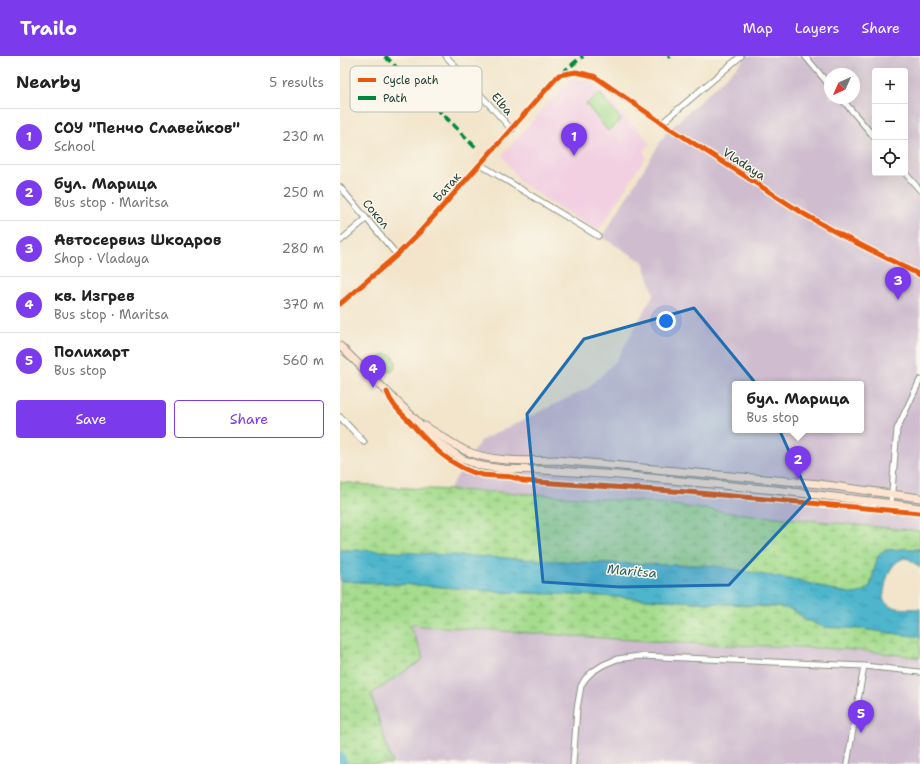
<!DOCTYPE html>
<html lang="en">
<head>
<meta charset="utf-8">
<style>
  body { margin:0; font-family:"Shantell Sans",sans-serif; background:#f6f6f6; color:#222 }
  .controls { position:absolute; right:12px; top:12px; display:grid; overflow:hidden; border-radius:4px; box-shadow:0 4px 16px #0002 }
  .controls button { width:36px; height:36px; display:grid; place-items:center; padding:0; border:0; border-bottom:1px solid #e0e0e0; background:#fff; color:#222; font:20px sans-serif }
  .compass { position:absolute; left:484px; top:12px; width:36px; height:36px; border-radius:50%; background:#fff; box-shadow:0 4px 16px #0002; rotate:225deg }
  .you { position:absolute; left:326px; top:265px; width:14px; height:14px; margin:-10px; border:3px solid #fff; border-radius:50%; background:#1a73e8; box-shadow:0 0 0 6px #1a73e833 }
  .badge { display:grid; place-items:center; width:26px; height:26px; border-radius:50%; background:#7c3aed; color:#fff; font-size:13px; font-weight:700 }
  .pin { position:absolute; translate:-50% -33px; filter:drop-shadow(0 1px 2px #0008) }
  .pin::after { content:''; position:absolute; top:21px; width:14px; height:12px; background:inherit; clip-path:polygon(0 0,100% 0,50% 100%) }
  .popup { position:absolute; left:392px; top:325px; width:132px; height:52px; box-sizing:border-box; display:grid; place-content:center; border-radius:4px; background:#fff; filter:drop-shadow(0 1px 3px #0005); font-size:13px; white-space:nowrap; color:#767676 }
  .popup b { font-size:15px; color:#222 }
  .popup::after { content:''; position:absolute; left:50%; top:100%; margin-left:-8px; border:8px solid transparent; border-top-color:#fff }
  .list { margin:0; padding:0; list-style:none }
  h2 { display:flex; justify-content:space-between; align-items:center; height:52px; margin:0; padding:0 16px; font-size:17px }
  h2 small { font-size:13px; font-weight:400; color:#767676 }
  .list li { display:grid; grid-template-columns:26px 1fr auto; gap:12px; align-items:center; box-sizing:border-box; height:56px; padding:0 16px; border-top:1px solid #e0e0e0 }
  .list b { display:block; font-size:15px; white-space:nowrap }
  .list p { margin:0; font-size:13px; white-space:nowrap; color:#767676 }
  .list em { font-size:13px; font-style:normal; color:#767676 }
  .actions { display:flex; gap:8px; padding:12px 16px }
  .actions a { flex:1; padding:9px 0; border:1px solid #7c3aed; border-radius:4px; text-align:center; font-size:14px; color:#7c3aed }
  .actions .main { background:#7c3aed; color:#fff }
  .icon { flex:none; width:22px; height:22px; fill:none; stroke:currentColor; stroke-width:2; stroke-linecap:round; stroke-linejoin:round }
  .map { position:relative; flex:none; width:580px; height:708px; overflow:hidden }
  header { display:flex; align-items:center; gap:24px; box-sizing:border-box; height:56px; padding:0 20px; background:#7c3aed; color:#fff }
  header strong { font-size:19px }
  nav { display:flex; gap:22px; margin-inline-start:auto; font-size:14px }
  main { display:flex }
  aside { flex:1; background:#fff }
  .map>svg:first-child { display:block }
  .built { fill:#f2cfe1 }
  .industrial { fill:#cfbdcf; fill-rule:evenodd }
  .green { fill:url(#green-dots); stroke:#628c60 }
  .wetland { fill:url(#wetland-marsh); stroke:#628c60 }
  .pitch { fill:#a5dc8d; stroke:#628c60 }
  .water { fill:url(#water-ripples); stroke:#367980 }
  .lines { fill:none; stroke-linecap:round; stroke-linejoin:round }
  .river { stroke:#4eb5cc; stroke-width:10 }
  .street-casing { stroke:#889180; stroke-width:7 }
  .secondary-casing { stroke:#889180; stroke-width:9 }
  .street { stroke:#fff; stroke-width:5 }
  .secondary { stroke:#fde4d1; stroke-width:7 }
  .quiet { stroke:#00873e; stroke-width:4; stroke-dasharray:8 4; stroke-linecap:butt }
  .cycleway-casing { stroke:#fbf7ec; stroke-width:8 }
  .cycleway { stroke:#e8590c; stroke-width:5 }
  .marked { fill:#1f6fb2; fill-opacity:0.2; stroke:#1f6fb2; stroke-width:3; stroke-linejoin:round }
  .labels { text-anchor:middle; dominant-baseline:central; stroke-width:3; stroke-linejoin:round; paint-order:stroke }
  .street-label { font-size:12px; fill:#1f3d34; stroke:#fbf7ec }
  .water-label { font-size:13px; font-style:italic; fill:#2d6162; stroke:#fbf7ec }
  .key { fill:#fbf7ec; stroke:#b9bfb5; stroke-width:1 }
  .key-label { font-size:11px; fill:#1f3d34 }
</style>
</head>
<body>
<header>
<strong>Trailo</strong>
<nav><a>Map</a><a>Layers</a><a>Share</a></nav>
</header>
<main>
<aside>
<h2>Nearby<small>5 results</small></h2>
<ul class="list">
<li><span class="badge">1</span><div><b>СОУ &quot;Пенчо Славейков&quot;</b><p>School</p></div><em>230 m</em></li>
<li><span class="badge">2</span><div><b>бул. Марица</b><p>Bus stop · Maritsa</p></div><em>250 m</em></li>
<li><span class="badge">3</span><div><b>Автосервиз Шкодров</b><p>Shop · Vladaya</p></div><em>280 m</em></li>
<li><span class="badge">4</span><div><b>кв. Изгрев</b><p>Bus stop · Maritsa</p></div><em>370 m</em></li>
<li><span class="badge">5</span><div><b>Полихарт</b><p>Bus stop</p></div><em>560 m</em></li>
</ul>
<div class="actions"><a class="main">Save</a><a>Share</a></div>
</aside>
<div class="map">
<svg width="580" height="708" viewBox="0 0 580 708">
  <defs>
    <pattern id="green-dots" width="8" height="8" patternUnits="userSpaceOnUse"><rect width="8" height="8" fill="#a5dc8d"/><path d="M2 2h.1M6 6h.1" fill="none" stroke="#86b474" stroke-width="1.8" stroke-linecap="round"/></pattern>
    <pattern id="wetland-marsh" width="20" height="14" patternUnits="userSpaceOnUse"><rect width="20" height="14" fill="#a5dc8d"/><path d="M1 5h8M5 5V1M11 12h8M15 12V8" fill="none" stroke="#86b474"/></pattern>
    <pattern id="water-ripples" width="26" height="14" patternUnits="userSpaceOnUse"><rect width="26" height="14" fill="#4eb5cc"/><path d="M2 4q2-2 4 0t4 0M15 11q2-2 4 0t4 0" fill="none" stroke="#4094a6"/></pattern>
  </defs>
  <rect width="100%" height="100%" fill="#fbf7ec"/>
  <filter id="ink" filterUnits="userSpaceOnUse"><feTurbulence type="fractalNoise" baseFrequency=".025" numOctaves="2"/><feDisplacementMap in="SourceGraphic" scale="8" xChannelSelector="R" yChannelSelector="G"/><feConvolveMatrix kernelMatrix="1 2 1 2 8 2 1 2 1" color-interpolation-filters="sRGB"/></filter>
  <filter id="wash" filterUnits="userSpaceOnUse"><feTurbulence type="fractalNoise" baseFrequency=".012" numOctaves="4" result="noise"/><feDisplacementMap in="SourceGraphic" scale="16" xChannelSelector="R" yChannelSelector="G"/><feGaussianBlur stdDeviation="0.9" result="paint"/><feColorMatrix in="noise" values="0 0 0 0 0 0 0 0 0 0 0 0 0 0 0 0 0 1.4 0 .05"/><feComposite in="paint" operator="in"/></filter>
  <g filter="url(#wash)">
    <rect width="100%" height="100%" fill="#f2e5cb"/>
    <polygon class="built" points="230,23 251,25 310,87 303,96 306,100 258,175 222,154 179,125 162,99"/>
    <g class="industrial">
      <path d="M408,0H580V475L393,457L308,446L177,437L109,433L140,385L248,332L276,305L314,237L303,206L262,181L326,77ZM535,15H565V117H535ZM490,18H514V42H490ZM395,328H521V374H395Z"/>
      <polygon points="69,569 340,587 493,593 548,597 580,602 580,708 52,708 31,637 82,604 82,597"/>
    </g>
    <circle class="green" cx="47" cy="307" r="9"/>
    <g class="wetland">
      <polygon points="0,426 47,431 177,437 308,446 393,457 580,475 580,493 546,494 538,500 530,531 523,536 514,538 493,534 465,526 375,510 354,509 335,509 236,506 22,495 0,494"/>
      <path d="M0,525L77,529L165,536L259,540L448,552L457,557L466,564L484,571L522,573L580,581V602C501,589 421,591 341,587C251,582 160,574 69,569L82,597V604L31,638L52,708H0Z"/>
    </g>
    <polygon class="pitch" points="260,37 281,64 268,75 246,48"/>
    <path class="water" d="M560,493H580V512L569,503L565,502C548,506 545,528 543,543C548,555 569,552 580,553V581L522,573L484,571L466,564L454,554L438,551L259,540L165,536L77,529L0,525V494H22L236,506L335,509H354L375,510L465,526L493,534L514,538L523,536L530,531L537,503L540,497L546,494Z"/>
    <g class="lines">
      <polyline class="river" points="0,701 2,708"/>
    </g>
  </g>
  <g filter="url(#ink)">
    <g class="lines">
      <defs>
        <g id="street">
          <polyline points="106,0 172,74"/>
          <polyline points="465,0 490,30"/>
          <polyline points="501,42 535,82"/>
          <polyline points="322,67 401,0"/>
          <polyline points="141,109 258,180"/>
          <polyline points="565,117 580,134"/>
          <polyline points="0,131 57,199"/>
          <polyline points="0,185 26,163"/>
          <polyline points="0,248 57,199 79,177 219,19 236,16 254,20 322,67 464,158 501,179 580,219"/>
          <polyline points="0,361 24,386"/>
          <polyline points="551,447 557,373 580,324"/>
          <polyline points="233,708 237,653 241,630 245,623 252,616 263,609 277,603 300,600 524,610 580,616"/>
          <polyline points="507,708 524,610"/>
        </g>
        <g id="secondary">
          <polyline points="0,290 78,366 94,384 122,403 142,410 163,413 202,414 279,419 435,434 546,447 580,452"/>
          <path d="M85,370C98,378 111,387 124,394C152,407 186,405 216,404L479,428L580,442"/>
        </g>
      </defs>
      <use href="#street" class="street-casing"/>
      <use href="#secondary" class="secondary-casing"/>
      <use href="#street" class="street"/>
      <use href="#secondary" class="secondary"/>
      <g class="quiet">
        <polyline points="45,0 135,91"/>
        <polyline points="328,2 330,0"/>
        <polyline points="222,17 243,0"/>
      </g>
      <defs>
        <g id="cycleway">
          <polyline points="0,248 57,199 79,177 219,19 236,16 254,20 322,67 464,158 501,179 580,219"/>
          <path d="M47,336C51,348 60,356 69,365C89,388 112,413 143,419C157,421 170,418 183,425L348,436L580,457"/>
        </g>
      </defs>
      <use href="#cycleway" class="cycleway-casing"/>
      <use href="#cycleway" class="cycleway"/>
    </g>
  </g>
  <path class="marked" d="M354,252L422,335L470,442L389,529L280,531L203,526L187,358L244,283Z"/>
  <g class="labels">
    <g class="street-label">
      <text transform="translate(162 48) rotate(49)">Elba</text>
      <text transform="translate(404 108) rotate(33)">Vladaya</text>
      <text transform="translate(107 131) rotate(-48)">Батак</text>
      <text transform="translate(36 158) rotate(50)">Сокол</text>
    </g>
    <g class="water-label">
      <text transform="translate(292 515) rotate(5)">Maritsa</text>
    </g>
  </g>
  <rect x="10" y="10" width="132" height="46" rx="6" class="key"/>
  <rect x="18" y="22" width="18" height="4" fill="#e8590c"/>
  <rect x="18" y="40" width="18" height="4" fill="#00873e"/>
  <g class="key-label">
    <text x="43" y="28">Cycle path</text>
    <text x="43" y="46">Path</text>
  </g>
</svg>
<div class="controls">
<button>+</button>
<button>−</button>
<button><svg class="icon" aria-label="locate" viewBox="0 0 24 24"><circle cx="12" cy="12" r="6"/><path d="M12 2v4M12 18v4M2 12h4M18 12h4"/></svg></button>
</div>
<svg class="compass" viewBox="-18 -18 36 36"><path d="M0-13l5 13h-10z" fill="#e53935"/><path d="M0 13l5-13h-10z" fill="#767676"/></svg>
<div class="you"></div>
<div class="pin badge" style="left:234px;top:100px">1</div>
<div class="pin badge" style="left:458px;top:423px">2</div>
<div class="popup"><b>бул. Марица</b>Bus stop</div>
<div class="pin badge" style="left:558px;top:244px">3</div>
<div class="pin badge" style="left:33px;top:332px">4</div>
<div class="pin badge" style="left:521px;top:677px">5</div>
</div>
</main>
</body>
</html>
